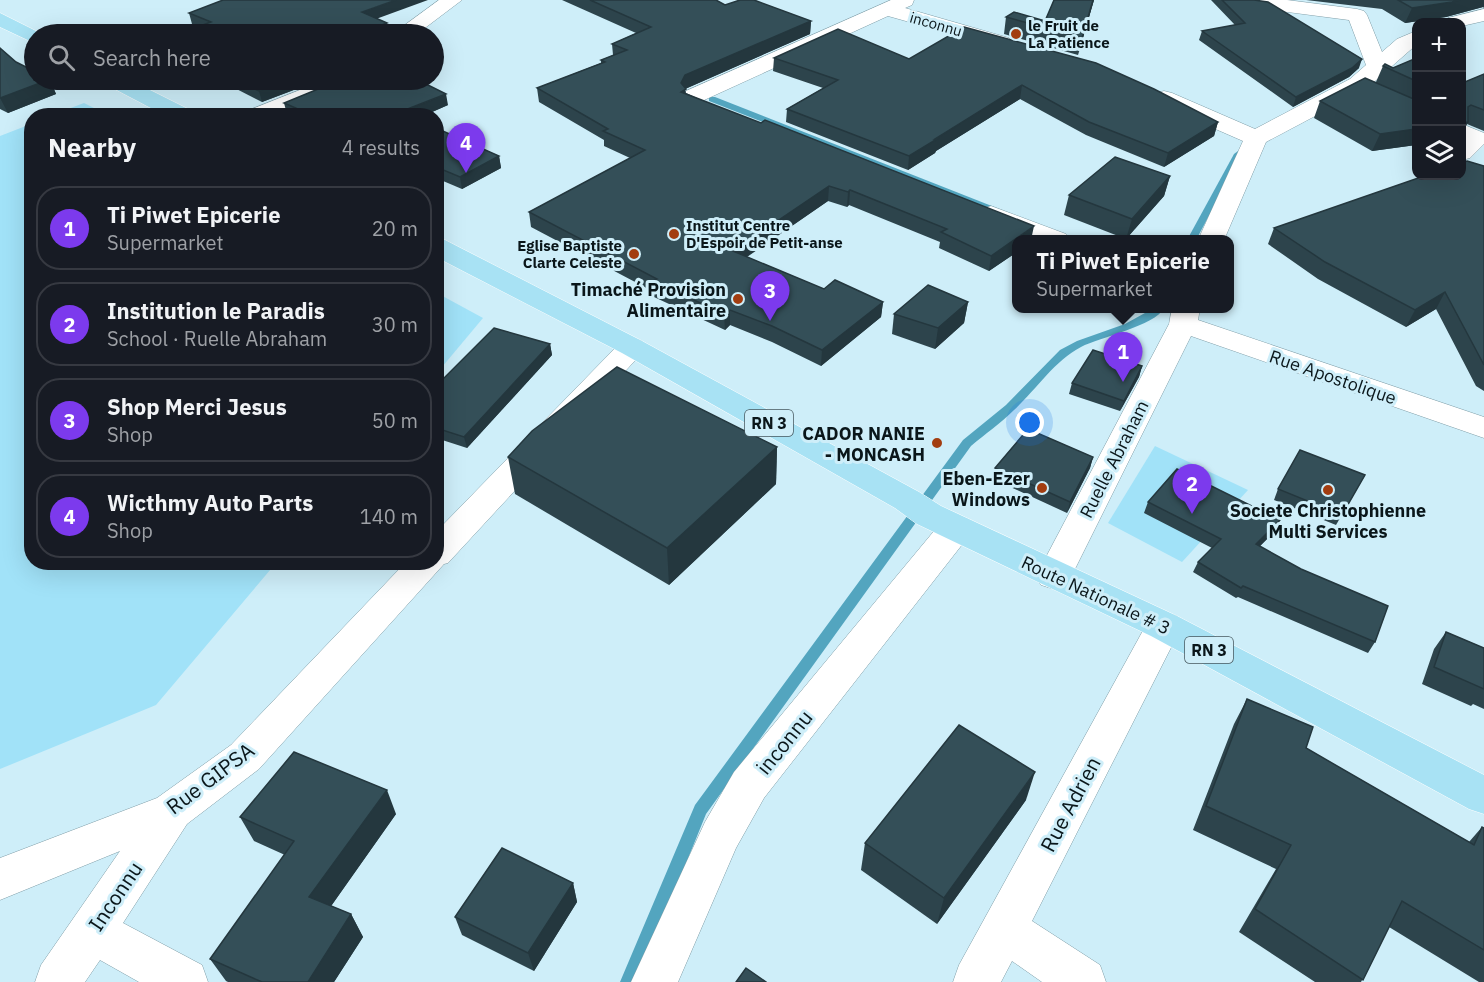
<!DOCTYPE html>
<html lang="en">
<head>
<meta charset="utf-8">
<style>
  body { margin:0; font-family:"IBM Plex Sans",sans-serif; background:#20242c; color:#f1f3f6 }
  .controls { position:absolute; right:18px; top:18px; display:grid; overflow:hidden; border-radius:12px; box-shadow:0 6px 24px #0002 }
  .controls button { width:54px; height:54px; display:grid; place-items:center; padding:0; border:0; border-bottom:2px solid #363941; background:#171b24; color:#f1f3f6; font:30px sans-serif }
  .you { position:absolute; left:1030px; top:423px; width:21px; height:21px; margin:-15px; border:4px solid #fff; border-radius:50%; background:#1a73e8; box-shadow:0 0 0 9px #1a73e833 }
  .badge { display:grid; place-items:center; width:39px; height:39px; border-radius:50%; background:#7c3aed; color:#fff; font-size:20px; font-weight:700 }
  .pin { position:absolute; translate:-50% -50px; filter:drop-shadow(0 2px 3px #0008) }
  .pin::after { content:''; position:absolute; top:32px; width:21px; height:18px; background:inherit; clip-path:polygon(0 0,100% 0,50% 100%) }
  .popup { position:absolute; left:1012px; top:235px; width:222px; height:78px; box-sizing:border-box; display:grid; place-content:center; border-radius:12px; background:#171b24; filter:drop-shadow(0 2px 4px #0005); font-size:20px; white-space:nowrap; color:#9ea1a6 }
  .popup b { font-size:22px; color:#f1f3f6 }
  .popup::after { content:''; position:absolute; left:50%; top:100%; margin-left:-12px; border:12px solid transparent; border-top-color:#171b24 }
  .list { margin:0; padding:0; list-style:none }
  h2 { display:flex; justify-content:space-between; align-items:center; height:78px; margin:0; padding:0 24px; font-size:26px }
  h2 small { font-size:20px; font-weight:400; color:#9ea1a6 }
  .list li { display:grid; grid-template-columns:39px 1fr auto; gap:18px; align-items:center; box-sizing:border-box; height:84px; margin:0 12px 12px; padding:0 12px; border:2px solid #363941; border-radius:24px }
  .list b { display:block; font-size:22px; white-space:nowrap }
  .list p { margin:0; font-size:20px; white-space:nowrap; color:#9ea1a6 }
  .list em { font-size:20px; font-style:normal; color:#9ea1a6 }
  .icon { flex:none; width:33px; height:33px; fill:none; stroke:currentColor; stroke-width:2; stroke-linecap:round; stroke-linejoin:round }
  .map { position:relative; flex:none; width:1484px; height:982px; overflow:hidden }
  .search { position:absolute; background:#171b24; box-shadow:0 6px 24px #0002; left:24px; top:24px; width:420px; height:66px; display:flex; align-items:center; gap:15px; box-sizing:border-box; padding:0 21px; border-radius:33px; color:#9ea1a6; font-size:22px }
  .panel { position:absolute; background:#171b24; box-shadow:0 6px 24px #0002; left:24px; top:108px; width:420px; height:462px; border-radius:24px }
  .map>svg:first-child { display:block }
  .green { fill:#a1e2f8 }
  .lines { fill:none; stroke-linecap:round; stroke-linejoin:round }
  .stream { fill:#53a5bf; fill-rule:evenodd }
  .minor-casing { stroke:#7f9da7; stroke-width:1 }
  .primary-casing { stroke:#fff; stroke-width:1 }
  .minor { fill:#fff; fill-rule:evenodd }
  .primary { fill:#a8e2f4; fill-rule:evenodd }
  .wall { fill:#2d444c }
  .shaded-wall { fill:#24373e }
  .building { fill:#344f58; stroke:#24373e; stroke-width:1.5 }
  .poi-dot { fill:#a23d10; stroke:#ceeef9; stroke-width:2 }
  .labels { text-anchor:middle; dominant-baseline:central; stroke-width:6; stroke-linejoin:round; paint-order:stroke }
  .far-street-label { font-size:15px; fill:#0a161a; stroke:#ceeef9 }
  .far-poi-label { font-size:15px; font-weight:bold; fill:#0a161a; stroke:#ceeef9; text-anchor:start }
  .shield { fill:#ceeef9; stroke:#45575d; stroke-width:1.5 }
  .shield-label { font-size:16px; font-weight:bold; fill:#0a161a }
  .poi-label { font-size:18px; font-weight:bold; fill:#0a161a; stroke:#ceeef9; text-anchor:end }
  .street-label { font-size:18px; fill:#0a161a; stroke:#ceeef9 }
  .near-street-label { font-size:21px; fill:#0a161a; stroke:#ceeef9 }
</style>
</head>
<body>
<div class="map">
<svg width="1484" height="982" viewBox="0 0 1484 982">
  <rect width="100%" height="100%" fill="#ceeef9"/>
  <g class="green">
    <polygon points="84,103 108,115 52,115"/>
    <polygon points="31,124 32,562 276,563 156,705 0,769 0,136"/>
    <polygon points="437,293 483,318 437,373"/>
    <polygon points="1155,446 1248,490 1182,562 1108,523"/>
  </g>
  <g class="lines">
    <g class="stream">
      <polygon points="709,97 715,97 1007,212 1005,214 999,214 709,101"/>
      <polygon points="1238,151 1242,154 1196,240 1187,240 1234,154"/>
      <path d="M1154,308H1164C1155,326 1100,337 1081,347C1054,361 1036,390 1014,410C1001,423 985,434 971,446L706,814L638,982H620L695,805L963,440L1006,405L1060,350L1077,341L1125,324Z"/>
    </g>
    <defs>
      <g id="minor">
        <polygon points="439,0 462,0 417,34 395,34 398,30"/>
        <polygon points="891,0 914,0 912,5 905,8 1009,38 1012,42 1009,46 1002,48 888,16 702,101 694,103 686,101 683,96 686,91"/>
        <polygon points="1232,0 1287,0 1357,9 1364,11 1367,15 1382,52 1397,39 1416,31 1416,45 1366,89 1266,142 1224,240 1198,240 1243,141 1156,103 1153,98 1156,93 1164,91 1172,93 1255,129 1350,79 1366,65 1349,20 1242,6 1235,4"/>
        <polygon points="1484,9 1484,21 1462,26 1462,22 1445,22 1448,18"/>
        <polygon points="325,80 354,80 351,85 276,116 244,116 247,111"/>
        <polygon points="1462,124 1484,133 1484,144 1470,158 1462,160"/>
        <polygon points="991,206 1066,234 1070,240 1033,240 982,219 978,214 982,209"/>
        <polygon points="1172,308 1200,308 1198,320 1484,417 1484,438 1191,336 1067,585 1054,589 1041,585 1036,576 1169,324"/>
        <polygon points="632,338 642,341 646,347 642,353 448,563 444,564 259,769 187,824 123,923 202,965 208,982 139,982 100,960 85,982 35,982 41,965 120,851 0,900 0,858 157,798 231,745 406,562 436,562 436,532 622,341"/>
        <polygon points="956,516 968,519 973,528 968,537 764,798 736,848 678,982 631,982 705,822 734,772 944,519"/>
        <polygon points="1164,612 1177,616 1182,626 1032,921 1100,965 1106,982 1042,982 1012,961 1001,982 953,982 959,965 1151,616"/>
      </g>
      <g id="primary">
        <polygon points="0,13 42,34 34,34 34,43 0,27"/>
        <polygon points="105,80 130,80 192,111 195,116 166,116 107,85"/>
        <polygon points="436,238 445,240 642,341 919,492 941,506 1177,616 1484,775 1484,814 1469,809 1151,636 917,524 895,508 622,353 436,257"/>
      </g>
    </defs>
    <use href="#minor" class="minor-casing"/>
    <use href="#primary" class="primary-casing"/>
    <use href="#minor" class="minor"/>
    <use href="#primary" class="primary"/>
  </g>
  <g class="wall">
    <polygon points="562,0 716,0 725,5 811,21 810,34 685,89 686,93 1017,240 1017,252 989,271 939,248 940,242 849,205 847,207 828,201 747,257 824,289 883,302 881,317 821,366 772,342 730,325 725,330 654,297 654,292 531,227 529,212 630,158 604,146 604,140 539,102 537,88 601,63 601,60 613,55 612,44 636,33"/>
    <polygon points="1054,0 1094,0 1078,55 1004,34 1006,17 1045,21"/>
    <polygon points="1211,0 1254,0 1359,68 1349,77 1293,107 1199,40 1202,31 1235,25"/>
    <polygon points="1306,0 1484,0 1484,8 1483,7 1446,17 1405,23 1382,9"/>
    <polygon points="189,13 377,18 389,33 386,34 178,34 200,27 192,24"/>
    <polygon points="0,48 34,80 50,80 56,94 8,113 0,109"/>
    <polygon points="774,58 909,59 1218,122 1214,136 1164,167 1086,135 1020,99 936,151 935,153 908,170 786,122 787,109 823,88 773,71"/>
    <polygon points="1416,60 1416,145 1372,151 1314,118 1320,101 1376,82 1383,66 1393,68"/>
    <polygon points="1484,74 1484,131 1467,124 1461,135 1465,82"/>
    <polygon points="219,80 320,80 262,102"/>
    <polygon points="284,103 448,105 423,116 291,116 287,114"/>
    <polygon points="436,128 499,156 501,168 462,189 436,178"/>
    <polygon points="1484,166 1484,391 1476,386 1436,309 1406,327 1318,279 1268,244 1274,228"/>
    <polygon points="1170,176 1164,196 1126,239 1064,215 1069,195"/>
    <polygon points="968,302 964,323 935,349 892,334 894,314"/>
    <polygon points="550,344 552,355 467,448 436,438 436,386"/>
    <polygon points="1142,366 1139,377 1120,411 1069,394 1072,383"/>
    <polygon points="777,447 776,484 669,585 515,494 508,457"/>
    <polygon points="1093,457 1090,468 1067,513 993,479 995,468"/>
    <polygon points="1365,475 1336,525 1274,500 1278,489"/>
    <polygon points="1148,502 1275,531 1260,546 1375,642 1368,653 1238,597 1236,598 1193,572 1198,562 1212,548 1144,513"/>
    <polygon points="1446,632 1484,648 1484,709 1473,704 1471,706 1422,684 1434,649"/>
    <polygon points="1247,699 1306,748 1469,842 1482,827 1484,828 1484,982 1479,982 1389,927 1361,982 1315,982 1239,932 1276,869 1193,830 1234,724"/>
    <polygon points="1026,800 937,924 861,870 865,843"/>
    <polygon points="396,814 331,906 351,914 363,937 334,982 228,982 226,981 210,959 285,855 254,841 240,817"/>
    <polygon points="573,883 577,902 534,971 462,935 455,917"/>
  </g>
  <g class="shaded-wall">
    <polygon points="396,0 428,0 365,23 362,12"/>
    <polygon points="1093,0 1094,0 1078,55 1082,38"/>
    <polygon points="1460,0 1484,0 1484,6 1483,7 1446,17 1405,23 1412,8"/>
    <polygon points="811,21 810,34 685,89 686,103 682,106 681,83 685,75"/>
    <polygon points="387,23 389,33 386,34 358,34"/>
    <polygon points="1362,59 1359,68 1349,77 1293,107 1296,97"/>
    <polygon points="48,80 50,80 56,94 8,113 0,98"/>
    <polygon points="289,80 320,80 262,102 259,91"/>
    <polygon points="1022,85 1020,99 936,151 935,153 908,170 909,156 935,139"/>
    <polygon points="446,94 448,105 423,116 401,116 400,112"/>
    <polygon points="1218,122 1214,136 1164,167 1168,153"/>
    <polygon points="1468,122 1461,135 1461,123"/>
    <polygon points="1416,129 1416,145 1372,151 1380,134"/>
    <polygon points="499,156 501,168 462,189 460,177"/>
    <polygon points="1170,176 1164,196 1126,239 1132,219"/>
    <polygon points="829,186 828,201 733,266 733,251"/>
    <polygon points="850,190 849,205 847,207 848,192"/>
    <polygon points="1034,226 1031,240 1017,240 1017,252 989,271 991,256"/>
    <polygon points="1445,292 1436,309 1406,327 1415,310"/>
    <polygon points="883,302 881,317 821,366 822,350"/>
    <polygon points="968,302 964,323 935,349 938,328"/>
    <polygon points="730,310 730,325 725,330 724,314"/>
    <polygon points="550,344 552,355 467,448 464,437"/>
    <polygon points="1142,366 1139,377 1120,411 1124,401"/>
    <polygon points="777,447 776,484 669,585 667,548"/>
    <polygon points="1093,457 1090,468 1067,513 1070,502"/>
    <polygon points="1280,520 1275,531 1251,555 1256,544"/>
    <polygon points="1035,772 1026,800 937,924 944,898"/>
    <polygon points="387,790 396,814 322,919 309,897"/>
    <polygon points="573,883 577,902 534,971 528,953"/>
    <polygon points="351,914 363,937 334,982 308,982"/>
  </g>
  <g class="building">
    <polygon points="223,0 396,0 362,12 387,23 358,34 178,34 211,22 189,13"/>
    <polygon points="590,0 716,0 725,5 740,0 754,0 811,21 685,75 681,83 686,89 681,92 761,123 765,120 1034,226 991,256 941,232 947,229 850,190 848,192 829,186 733,251 824,289 835,280 883,302 822,350 772,326 730,310 724,314 653,281 657,279 529,212 645,150 603,131 608,129 537,88 605,62 601,60 627,50 612,44 651,27"/>
    <polygon points="1054,0 1093,0 1082,38 1006,17 1014,12 1045,21"/>
    <polygon points="1222,0 1254,0 1268,2 1362,59 1352,68 1296,97 1202,31 1245,23"/>
    <polygon points="1398,0 1460,0 1452,2 1412,8"/>
    <polygon points="964,27 1096,63 1154,89 1218,122 1168,153 1089,122 1022,85 935,139 937,139 909,156 787,109 838,80 774,58 838,29 909,59"/>
    <polygon points="0,48 16,62 34,71 34,80 48,80 0,98"/>
    <polygon points="1414,59 1416,60 1416,81 1383,66 1385,64 1393,68"/>
    <polygon points="1484,74 1484,110 1471,105 1468,107 1468,122 1461,123 1461,80 1465,82"/>
    <polygon points="1365,78 1416,100 1416,129 1380,134 1320,101"/>
    <polygon points="236,80 289,80 259,91"/>
    <polygon points="340,80 418,80 446,94 400,112 407,116 314,116 284,103"/>
    <polygon points="436,128 499,156 460,177 436,167"/>
    <polygon points="1115,157 1170,176 1132,219 1069,195"/>
    <polygon points="1467,161 1484,166 1484,365 1445,292 1415,310 1325,262 1274,228 1424,176 1461,176 1461,163"/>
    <polygon points="928,285 968,302 938,328 894,314"/>
    <polygon points="494,328 550,344 464,437 436,428 436,386"/>
    <polygon points="1093,350 1142,366 1124,401 1072,383"/>
    <polygon points="617,367 777,447 667,548 508,457 532,431"/>
    <polygon points="1028,429 1093,457 1070,502 995,468"/>
    <polygon points="1300,450 1365,475 1342,515 1278,489"/>
    <polygon points="1177,469 1280,520 1256,544 1301,569 1388,606 1375,642 1243,586 1241,588 1198,562 1221,539 1148,502"/>
    <polygon points="1446,632 1484,648 1484,689 1434,667"/>
    <polygon points="1247,699 1313,727 1306,748 1474,845 1482,827 1484,828 1484,950 1402,901 1363,980 1255,909 1291,845 1206,806"/>
    <polygon points="959,725 1035,772 944,898 865,843"/>
    <polygon points="294,752 387,790 309,897 351,914 308,982 262,982 210,959 294,841 240,817"/>
    <polygon points="502,848 573,883 528,953 455,917"/>
    <polygon points="746,968 766,982 736,982"/>
  </g>
  <g class="poi-dot">
    <circle cx="1016" cy="34" r="6"/>
    <circle cx="674" cy="234" r="6"/>
    <circle cx="634" cy="254" r="6"/>
    <circle cx="738" cy="299" r="6"/>
    <circle cx="937" cy="443" r="6"/>
    <circle cx="1042" cy="488" r="6"/>
    <circle cx="1328" cy="490" r="6"/>
  </g>
  <g class="labels">
    <g class="far-street-label">
      <text transform="translate(936 24) rotate(16)">inconnu</text>
    </g>
    <g class="far-poi-label">
      <text x="1028" y="25">le Fruit de<tspan x="1028" dy="17">La Patience</tspan></text>
      <text x="686" y="225">Institut Centre<tspan x="686" dy="17">D'Espoir de Petit-anse</tspan></text>
      <text x="622" y="245" text-anchor="end">Eglise Baptiste<tspan x="622" dy="17">Clarte Celeste</tspan></text>
    </g>
    <g class="shield">
      <rect x="745" y="410" width="48" height="26" rx="4.5"/>
      <rect x="1185" y="637" width="48" height="26" rx="4.5"/>
    </g>
    <g class="shield-label">
      <text x="769" y="423">RN 3</text>
      <text x="1209" y="650">RN 3</text>
    </g>
    <g class="poi-label">
      <text x="726" y="289">Timaché Provision<tspan x="726" dy="21">Alimentaire</tspan></text>
      <text x="925" y="433">CADOR NANIE<tspan x="925" dy="21">- MONCASH</tspan></text>
      <text x="1030" y="478">Eben-Ezer<tspan x="1030" dy="21">Windows</tspan></text>
      <text x="1328" y="510" text-anchor="middle">Societe Christophienne<tspan x="1328" dy="21">Multi Services</tspan></text>
    </g>
    <g class="street-label">
      <text transform="translate(1333 377) rotate(19)">Rue Apostolique</text>
      <text transform="translate(1114 459) rotate(-63)">Ruelle Abraham</text>
      <text transform="translate(1096 595) rotate(25)">Route Nationale # 3</text>
    </g>
    <g class="near-street-label">
      <text transform="translate(784 742) rotate(-51)">inconnu</text>
      <text transform="translate(210 778) rotate(-37)">Rue GIPSA</text>
      <text transform="translate(1070 804) rotate(-62)">Rue Adrien</text>
      <text transform="translate(115 896) rotate(-56)">Inconnu</text>
    </g>
  </g>
</svg>
<div class="controls">
<button>+</button>
<button>−</button>
<button><svg class="icon" aria-label="layers" viewBox="0 0 24 24"><path d="M12 4l9 5-9 5-9-5zM3 14l9 5 9-5"/></svg></button>
</div>
<div class="you"></div>
<div class="pin badge" style="left:1123px;top:382px">1</div>
<div class="popup"><b>Ti Piwet Epicerie</b>Supermarket</div>
<div class="pin badge" style="left:1192px;top:514px">2</div>
<div class="pin badge" style="left:770px;top:321px">3</div>
<div class="pin badge" style="left:466px;top:173px">4</div>
<div class="search"><svg class="icon" aria-label="search" viewBox="0 0 24 24"><circle cx="10" cy="10" r="6"/><path d="M15 15l6 6"/></svg>Search here</div>
<section class="panel">
<h2>Nearby<small>4 results</small></h2>
<ul class="list">
<li><span class="badge">1</span><div><b>Ti Piwet Epicerie</b><p>Supermarket</p></div><em>20 m</em></li>
<li><span class="badge">2</span><div><b>Institution le Paradis</b><p>School · Ruelle Abraham</p></div><em>30 m</em></li>
<li><span class="badge">3</span><div><b>Shop Merci Jesus</b><p>Shop</p></div><em>50 m</em></li>
<li><span class="badge">4</span><div><b>Wicthmy Auto Parts</b><p>Shop</p></div><em>140 m</em></li>
</ul>
</section>
</div>
</body>
</html>
